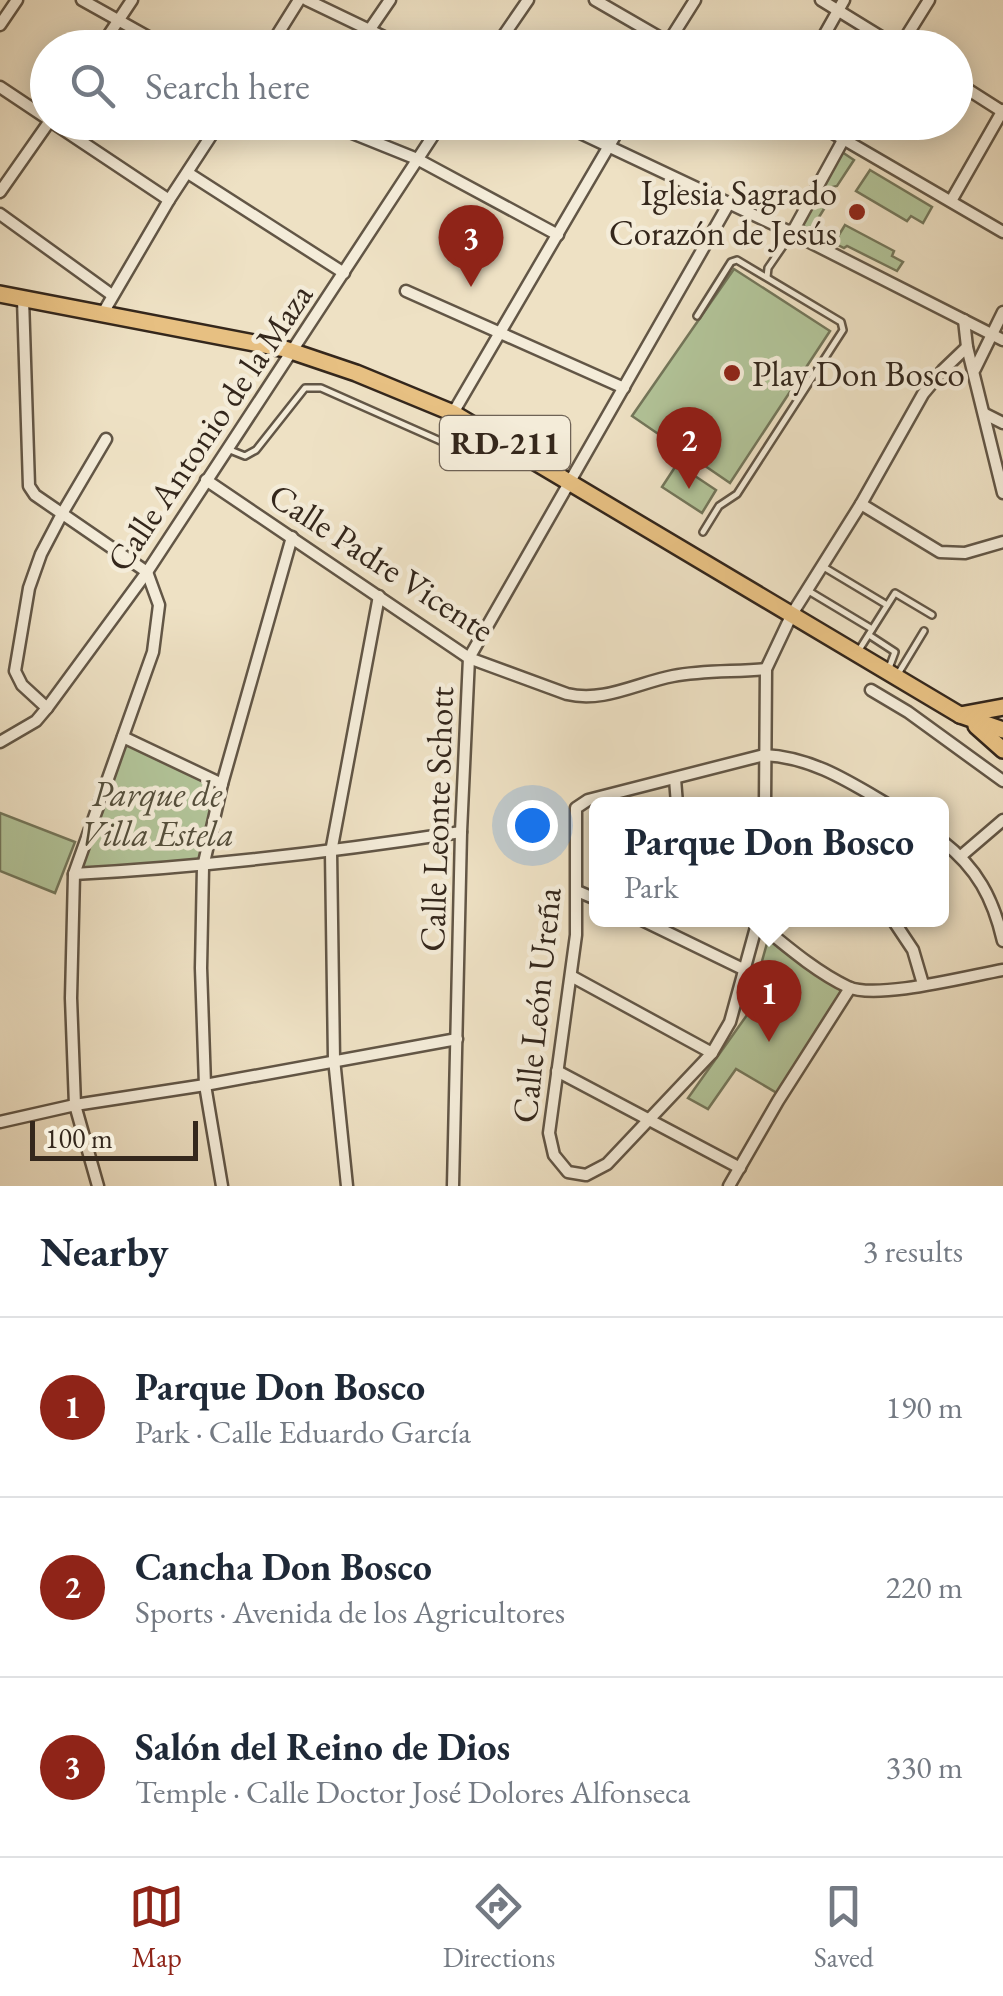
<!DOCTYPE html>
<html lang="en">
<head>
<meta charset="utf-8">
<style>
  body { margin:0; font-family:"EB Garamond",serif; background:#f6f6f7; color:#1f2937 }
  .scale { position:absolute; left:30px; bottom:25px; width:168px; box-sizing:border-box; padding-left:10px; border:5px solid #34271c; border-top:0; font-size:28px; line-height:35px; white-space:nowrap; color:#34271c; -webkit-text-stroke:8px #f4ecd9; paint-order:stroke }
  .you { position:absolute; left:532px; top:825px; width:35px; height:35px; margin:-25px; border:8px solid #fff; border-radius:50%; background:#1a73e8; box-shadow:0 0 0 15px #1a73e833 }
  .badge { display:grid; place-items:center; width:65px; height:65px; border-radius:50%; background:#8f2418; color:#fff; font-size:32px; font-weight:700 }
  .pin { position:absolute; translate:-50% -82px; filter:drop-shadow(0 2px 5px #0008) }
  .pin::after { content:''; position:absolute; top:52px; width:35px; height:30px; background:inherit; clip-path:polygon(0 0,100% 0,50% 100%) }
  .popup { position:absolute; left:589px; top:797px; width:360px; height:130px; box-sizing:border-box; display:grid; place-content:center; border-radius:15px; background:#fff; filter:drop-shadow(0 2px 8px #0005); font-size:32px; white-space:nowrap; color:#747a83 }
  .popup b { font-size:38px; color:#1f2937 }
  .popup::after { content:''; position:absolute; left:50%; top:100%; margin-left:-20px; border:20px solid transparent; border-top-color:#fff }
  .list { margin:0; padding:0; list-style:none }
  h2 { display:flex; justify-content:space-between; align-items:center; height:130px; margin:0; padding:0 40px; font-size:42px }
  h2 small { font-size:32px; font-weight:400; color:#747a83 }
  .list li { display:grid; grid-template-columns:65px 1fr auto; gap:30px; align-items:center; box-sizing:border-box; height:180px; padding:0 40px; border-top:2px solid #e0e1e3 }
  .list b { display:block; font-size:38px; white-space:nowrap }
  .list p { margin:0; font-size:32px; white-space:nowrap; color:#747a83 }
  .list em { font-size:32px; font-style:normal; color:#747a83 }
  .icon { flex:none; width:55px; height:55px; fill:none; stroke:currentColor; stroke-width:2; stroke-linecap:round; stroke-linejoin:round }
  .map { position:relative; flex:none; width:1003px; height:1186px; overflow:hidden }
  .search { position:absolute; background:#fff; box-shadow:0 5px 25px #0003; left:30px; right:30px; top:30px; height:110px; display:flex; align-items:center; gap:25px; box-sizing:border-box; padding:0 35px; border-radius:55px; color:#747a83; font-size:38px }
  .sheet { height:670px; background:#fff }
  nav { display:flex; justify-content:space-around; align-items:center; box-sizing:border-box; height:140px; border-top:2px solid #e0e1e3; background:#fff; font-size:28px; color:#747a83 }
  nav a { display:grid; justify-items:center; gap:5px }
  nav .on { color:#8f2418 }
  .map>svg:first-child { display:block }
  .green { fill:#b2c499; stroke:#73765a; stroke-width:2.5 }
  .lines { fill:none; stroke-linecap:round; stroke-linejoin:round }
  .service-casing { stroke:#625646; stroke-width:10 }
  .minor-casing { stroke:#625646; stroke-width:15 }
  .primary-casing { stroke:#34271c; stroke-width:20 }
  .service { stroke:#f4ecd9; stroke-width:5 }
  .minor { stroke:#f4ecd9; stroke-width:10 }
  .primary { stroke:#e7c082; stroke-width:15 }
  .poi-dot { fill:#8f2418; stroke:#f4ecd9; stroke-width:4 }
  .labels { text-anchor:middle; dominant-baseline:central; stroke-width:9; stroke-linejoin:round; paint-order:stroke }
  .shield { fill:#f4ecd9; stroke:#6e6255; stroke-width:2.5 }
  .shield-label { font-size:32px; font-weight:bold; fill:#34271c }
  .poi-label { font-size:35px; fill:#34271c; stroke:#f4ecd9; text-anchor:end }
  .street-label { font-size:35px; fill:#34271c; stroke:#f4ecd9 }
  .park-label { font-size:35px; font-style:italic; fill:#544e3b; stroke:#f4ecd9 }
</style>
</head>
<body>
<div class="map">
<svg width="1003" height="1186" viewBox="0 0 1003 1186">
  <rect width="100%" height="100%" fill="#eee1c4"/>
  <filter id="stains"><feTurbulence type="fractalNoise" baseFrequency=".002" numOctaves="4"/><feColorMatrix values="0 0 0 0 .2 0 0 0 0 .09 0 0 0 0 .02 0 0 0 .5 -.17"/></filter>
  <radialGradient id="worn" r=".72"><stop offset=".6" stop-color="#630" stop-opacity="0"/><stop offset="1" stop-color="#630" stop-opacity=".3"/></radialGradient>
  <g class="green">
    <polygon points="842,152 854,160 837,186 832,187 822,202 824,209 811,230 800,224"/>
    <polygon points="870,170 932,207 923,223 911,216 907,221 856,191"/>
    <polygon points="845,225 894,251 892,256 903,262 897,271 847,246 844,248 834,243"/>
    <polygon points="734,269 830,331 730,483 632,416"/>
    <polygon points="677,464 716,490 702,513 662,487"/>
    <polygon points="124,741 222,784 201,864 81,869"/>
    <polygon points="0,813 75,842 55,893 0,871"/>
    <polygon points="769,936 843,990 777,1093 736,1069 708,1109 688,1098 747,1015"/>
  </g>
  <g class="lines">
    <defs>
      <g id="service">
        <polyline points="767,277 768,268 792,233"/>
        <polyline points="697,316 731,262 737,260 841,322 843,330 737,494 719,506 703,532"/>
        <polyline points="230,450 245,456 256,450 305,388 321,388 445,443 454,437 463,421"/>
        <polyline points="822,566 887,605"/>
        <polyline points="807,590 872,629"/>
        <polyline points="869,635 895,652 889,668"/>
        <polyline points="859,650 895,593 932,615"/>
        <polyline points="898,674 924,631"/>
      </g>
      <g id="minor">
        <polyline points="82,0 168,48"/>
        <polyline points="307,0 407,48"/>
        <polyline points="595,0 678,48"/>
        <polyline points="821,0 899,48"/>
        <polyline points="0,25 17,0"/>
        <polyline points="666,46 695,0"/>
        <polyline points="100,48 132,0"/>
        <polyline points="269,48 299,0"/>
        <polyline points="357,48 390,0"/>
        <polyline points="495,48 528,0"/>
        <polyline points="817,48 844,0"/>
        <polyline points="899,48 929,0"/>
        <polyline points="956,82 1003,112"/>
        <polyline points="0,87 48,119"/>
        <polyline points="52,122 169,200"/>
        <polyline points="325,122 417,159 558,235"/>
        <polyline points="557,122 792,233 1003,340"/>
        <polyline points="814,122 1003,232"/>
        <polyline points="188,173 344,273"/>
        <polyline points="0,192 49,122"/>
        <polyline points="951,201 1003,110"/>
        <polyline points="0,214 112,295"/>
        <polyline points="792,233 853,122"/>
        <polyline points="406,291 624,388"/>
        <polyline points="23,299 29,486 35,495 147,572 159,605 153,652 74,874 71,998 75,1105 98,1186"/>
        <polyline points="103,313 169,200 220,122"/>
        <polyline points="964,320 967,347 1003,493"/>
        <polyline points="975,369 1003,312"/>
        <polyline points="453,413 623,122"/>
        <polyline points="985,414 1003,423"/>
        <path d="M206,480L469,658L567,694C603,703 637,683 673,676C703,670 736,672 766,669"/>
        <polyline points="861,504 940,552 965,553 1003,542"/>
        <polyline points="871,690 908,712 1003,781"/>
        <polyline points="47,708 22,685 15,671 29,588 41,554 63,512 106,439"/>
        <polyline points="123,737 222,784"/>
        <polyline points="0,742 36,721 47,708 147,572 442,122"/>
        <polyline points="675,779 677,804"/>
        <polyline points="765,804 766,669 792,614 861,504 923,394 943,370 967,347"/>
        <path d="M942,841C977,868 993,898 1003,941"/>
        <polyline points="961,856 1003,820"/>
        <path d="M74,874C204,867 332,852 461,832"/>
        <polyline points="577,891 596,899"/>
        <polyline points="642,920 745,970"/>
        <path d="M758,920L730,1022L712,1053L607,1164L586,1175L568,1172L554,1155L549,1133L576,935V808L588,800L764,755C811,757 848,781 887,804"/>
        <polyline points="893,920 913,950 923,984"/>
        <path d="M758,923C785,945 816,972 848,987C877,1000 969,976 1003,970"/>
        <polyline points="571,976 712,1053"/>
        <polyline points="557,1071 740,1168"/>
        <polyline points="0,1122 75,1105 205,1085 457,1039"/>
        <polyline points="222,1186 205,1085 201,968 203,867 222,784 292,537"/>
        <polyline points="347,1186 334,1059 331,852 379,596"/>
        <polyline points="453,1186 461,832 469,658 728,205"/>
        <polyline points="729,1186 778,1101 850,988"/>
      </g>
      <g id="primary">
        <polyline points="0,294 285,349 356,373 453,413 960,715 1003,730"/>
        <polyline points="960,715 1003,707"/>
        <polyline points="976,726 1003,750"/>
      </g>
    </defs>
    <use href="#service" class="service-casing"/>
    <use href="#minor" class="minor-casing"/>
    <use href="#primary" class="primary-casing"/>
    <use href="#service" class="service"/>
    <use href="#minor" class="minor"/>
    <use href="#primary" class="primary"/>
  </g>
  <g class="poi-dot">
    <circle cx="857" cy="212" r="10"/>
    <circle cx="732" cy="373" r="10"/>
  </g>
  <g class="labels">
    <rect class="shield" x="440" y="416" width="130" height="54" rx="8"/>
    <g class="shield-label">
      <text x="505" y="443">RD-211</text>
    </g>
    <g class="poi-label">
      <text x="837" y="192">Iglesia Sagrado<tspan x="837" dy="40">Corazón de Jesús</tspan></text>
      <text x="752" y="373" text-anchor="start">Play Don Bosco</text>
    </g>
    <g class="street-label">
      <text transform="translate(209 427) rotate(-56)">Calle Antonio de la Maza</text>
      <text transform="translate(382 562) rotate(33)">Calle Padre Vicente</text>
      <text transform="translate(436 819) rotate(-88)">Calle Leonte Schott</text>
      <text transform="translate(536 1005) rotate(-84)">Calle León Ureña</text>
    </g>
    <g class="park-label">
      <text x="157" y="793">Parque de<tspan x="157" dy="40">Villa Estela</tspan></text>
    </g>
  </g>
  <rect width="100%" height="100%" filter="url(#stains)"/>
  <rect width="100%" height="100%" fill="url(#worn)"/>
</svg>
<div class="scale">100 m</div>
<div class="you"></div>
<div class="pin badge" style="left:769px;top:1042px">1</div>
<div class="popup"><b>Parque Don Bosco</b>Park</div>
<div class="pin badge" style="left:689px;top:489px">2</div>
<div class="pin badge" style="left:471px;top:287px">3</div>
<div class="search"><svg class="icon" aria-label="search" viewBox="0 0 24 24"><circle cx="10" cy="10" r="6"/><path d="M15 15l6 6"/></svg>Search here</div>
</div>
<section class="sheet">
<h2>Nearby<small>3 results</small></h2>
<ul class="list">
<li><span class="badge">1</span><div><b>Parque Don Bosco</b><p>Park · Calle Eduardo García</p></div><em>190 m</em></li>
<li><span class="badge">2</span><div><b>Cancha Don Bosco</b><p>Sports · Avenida de los Agricultores</p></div><em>220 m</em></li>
<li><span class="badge">3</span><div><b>Salón del Reino de Dios</b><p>Temple · Calle Doctor José Dolores Alfonseca</p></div><em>330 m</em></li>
</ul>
</section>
<nav>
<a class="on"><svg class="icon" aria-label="map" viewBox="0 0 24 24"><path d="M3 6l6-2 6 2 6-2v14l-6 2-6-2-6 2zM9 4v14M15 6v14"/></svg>Map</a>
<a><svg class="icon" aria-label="directions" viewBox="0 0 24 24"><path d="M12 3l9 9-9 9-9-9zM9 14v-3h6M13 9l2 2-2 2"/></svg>Directions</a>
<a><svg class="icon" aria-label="saved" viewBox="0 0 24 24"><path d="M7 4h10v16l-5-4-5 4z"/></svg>Saved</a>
</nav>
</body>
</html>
